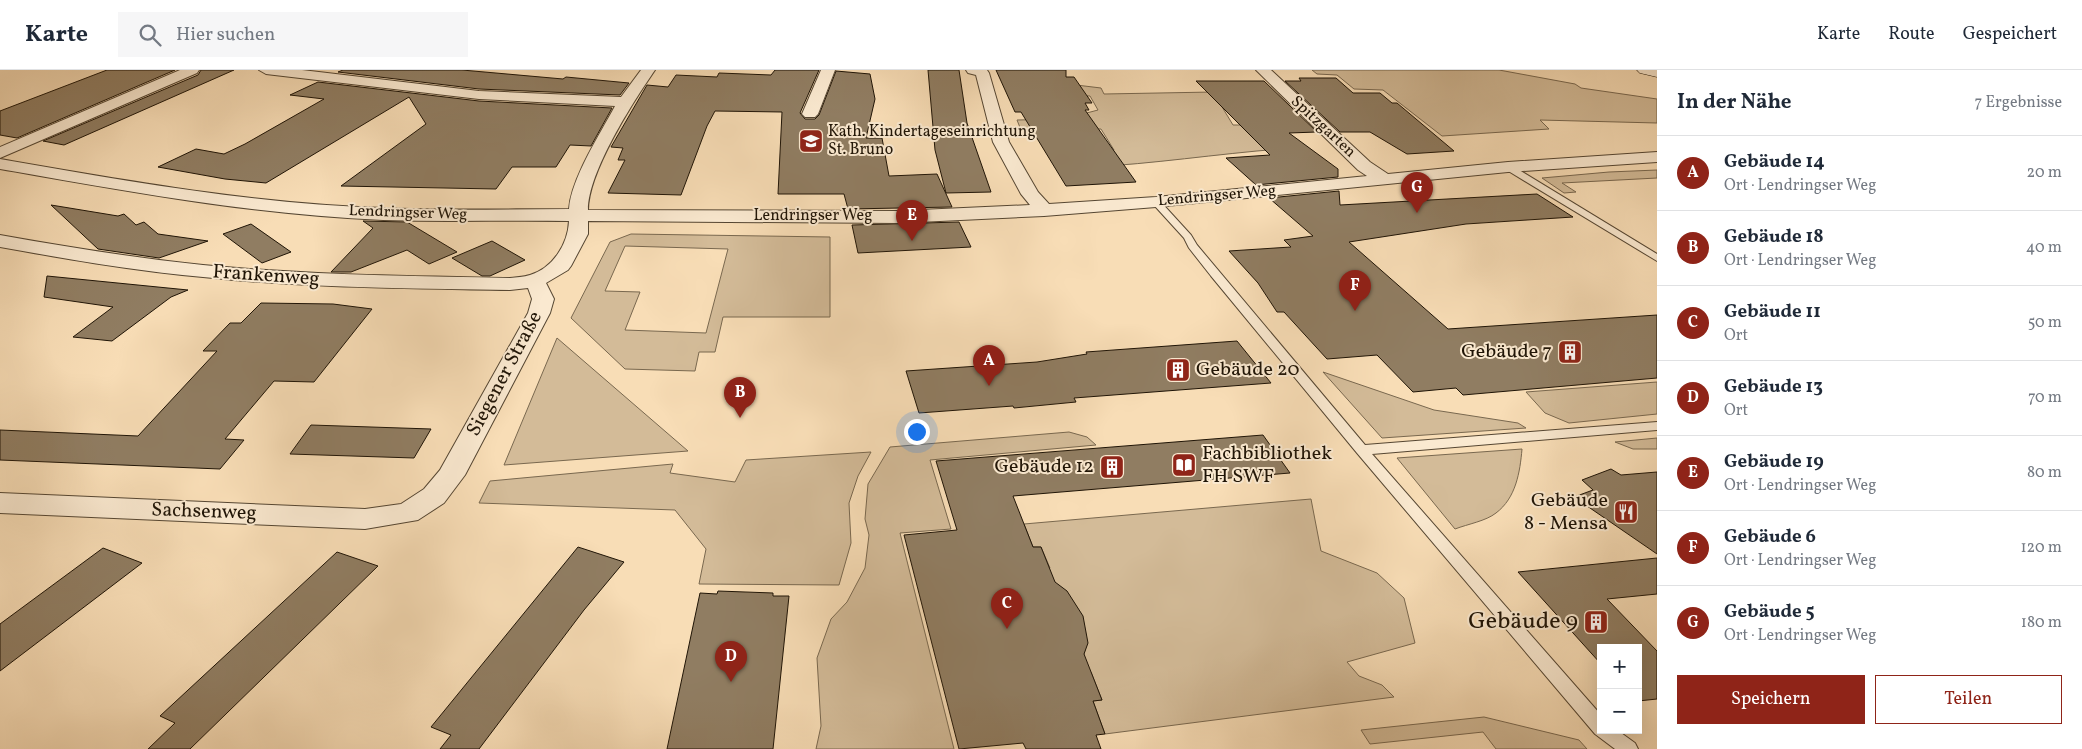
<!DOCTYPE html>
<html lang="de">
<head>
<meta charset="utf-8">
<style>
  body { margin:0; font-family:Vollkorn,serif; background:#f6f6f7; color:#1f2937 }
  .controls { position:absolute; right:15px; bottom:15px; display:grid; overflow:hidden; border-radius:0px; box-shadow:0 5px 20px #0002 }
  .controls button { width:45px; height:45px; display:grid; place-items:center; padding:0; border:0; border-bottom:1px solid #e0e1e3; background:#fff; color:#1f2937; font:25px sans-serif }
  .you { position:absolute; left:916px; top:361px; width:18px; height:18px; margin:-12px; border:4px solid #fff; border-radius:50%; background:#1a73e8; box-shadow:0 0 0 8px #1a73e833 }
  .badge { display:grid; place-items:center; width:32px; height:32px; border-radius:50%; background:#8f2418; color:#fff; font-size:16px; font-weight:700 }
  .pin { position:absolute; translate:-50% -41px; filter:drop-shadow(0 1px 2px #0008) }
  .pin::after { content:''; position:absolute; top:26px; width:18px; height:15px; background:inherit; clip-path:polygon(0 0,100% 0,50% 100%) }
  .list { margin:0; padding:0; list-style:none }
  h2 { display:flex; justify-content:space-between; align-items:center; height:65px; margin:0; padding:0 20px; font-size:21px }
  h2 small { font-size:16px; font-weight:400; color:#747a83 }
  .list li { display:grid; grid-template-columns:32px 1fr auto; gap:15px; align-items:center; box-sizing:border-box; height:75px; padding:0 20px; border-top:1px solid #e0e1e3 }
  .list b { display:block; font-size:19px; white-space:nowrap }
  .list p { margin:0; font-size:16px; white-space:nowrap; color:#747a83 }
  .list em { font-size:16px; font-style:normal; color:#747a83 }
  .actions { display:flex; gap:10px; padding:15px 20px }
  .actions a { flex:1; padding:11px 0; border:1px solid #8f2418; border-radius:0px; text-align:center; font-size:18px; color:#8f2418 }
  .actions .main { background:#8f2418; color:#fff }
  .icon { flex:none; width:28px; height:28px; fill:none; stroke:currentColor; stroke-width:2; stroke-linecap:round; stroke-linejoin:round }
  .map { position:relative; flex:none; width:1657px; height:679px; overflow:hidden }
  header { display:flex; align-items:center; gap:30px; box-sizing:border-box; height:70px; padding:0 25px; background:#fff; border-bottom:1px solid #e0e1e3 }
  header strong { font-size:24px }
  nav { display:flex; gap:28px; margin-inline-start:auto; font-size:18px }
  .search { width:350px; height:45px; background:#f6f6f7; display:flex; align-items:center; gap:12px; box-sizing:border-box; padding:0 18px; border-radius:0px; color:#747a83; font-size:19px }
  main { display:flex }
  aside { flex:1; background:#fff }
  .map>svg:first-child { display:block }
  .green { fill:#d3bb98; stroke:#79684f; fill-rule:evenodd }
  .building { fill:#907d62; stroke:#1f1406 }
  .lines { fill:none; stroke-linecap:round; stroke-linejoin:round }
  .lane-casing { stroke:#554632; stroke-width:2 }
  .street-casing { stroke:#554632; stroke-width:2 }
  .secondary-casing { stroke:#1f1406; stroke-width:1 }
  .lane { fill:#fae9d0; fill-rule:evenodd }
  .street { fill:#fae9d0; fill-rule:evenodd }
  .secondary { fill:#fae9d0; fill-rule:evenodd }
  .labels { text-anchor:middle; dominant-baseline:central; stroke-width:4; stroke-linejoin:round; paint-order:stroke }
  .far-street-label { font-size:16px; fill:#1f1406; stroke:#fae9d0 }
  .far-poi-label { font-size:16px; fill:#1f1406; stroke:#fae9d0; text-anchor:start }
  .street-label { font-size:20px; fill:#1f1406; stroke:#fae9d0 }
  .poi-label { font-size:20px; fill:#1f1406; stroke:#fae9d0; text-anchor:end }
  .near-poi-label { font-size:24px; fill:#1f1406; stroke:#fae9d0; text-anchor:end }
</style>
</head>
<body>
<header>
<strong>Karte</strong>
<div class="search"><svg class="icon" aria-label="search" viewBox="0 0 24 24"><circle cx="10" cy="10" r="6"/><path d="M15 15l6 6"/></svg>Hier suchen</div>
<nav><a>Karte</a><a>Route</a><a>Gespeichert</a></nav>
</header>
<main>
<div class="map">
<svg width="1657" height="679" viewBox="0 0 1657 679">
  <rect width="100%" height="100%" fill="#f8ddb6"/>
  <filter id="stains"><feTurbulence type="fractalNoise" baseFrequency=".004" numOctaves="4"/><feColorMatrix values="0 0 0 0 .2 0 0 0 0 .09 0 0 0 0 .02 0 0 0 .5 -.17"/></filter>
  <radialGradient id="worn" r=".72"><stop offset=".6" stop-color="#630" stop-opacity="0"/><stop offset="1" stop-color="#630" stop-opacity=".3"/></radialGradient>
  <g class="green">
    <polygon points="1312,0 1499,0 1575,14 1581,18 1657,29 1657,53 1540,50 1549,59 1442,66 1383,20 1354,19 1337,5 1317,4"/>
    <path d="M1035,10L1101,18L1104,24L1213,22L1233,55H1247L1280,79C1216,84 1153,94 1090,97L1079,82L1114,80L1101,59L1021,60L1017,50L1064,49L1098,40L1090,26L1041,25Z"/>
    <polygon points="1657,100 1657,108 1562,113 1576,122 1564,123 1542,108 1609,102"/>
    <path d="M631,164L830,167V247H723L715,282H699L695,301L625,299L571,248L610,172ZM625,176L728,179L706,263L625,260L640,222L605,221Z"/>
    <polygon points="557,268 688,381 504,395"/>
    <polygon points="1323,302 1434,340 1518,353 1526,358 1382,368"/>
    <polygon points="1657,312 1657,344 1569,353 1545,343 1526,322"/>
    <polygon points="1069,362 1087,367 1096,375 930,390 951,459 900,463 954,679 816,679 821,656 817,588 831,549 847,532 865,498 869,465 865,449 868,414 890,377"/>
    <polygon points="1657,368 1657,379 1633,379 1615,372"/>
    <path d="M1522,379C1520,402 1516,428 1496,443C1486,451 1468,454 1455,459L1397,388Z"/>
    <polygon points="871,382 858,406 849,433 851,473 839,515 699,514 706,479 675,440 479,433 490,411 673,394 670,403 735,412 746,390"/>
    <polygon points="1311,429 1321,481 1377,503 1404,528 1415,573 1347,592 1359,606 1382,615 1394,627 1105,664 1093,631 1102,630 1091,602 1080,598 1087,573 1043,503 1042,499 1050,498 1041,477 1033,477 1024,454"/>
    <polygon points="1484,647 1579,670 1587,679 1496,679 1483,662 1370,674 1361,660"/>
  </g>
  <g class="building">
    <polygon points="107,0 175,0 17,68 0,65 0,41"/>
    <polygon points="201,0 234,0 64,75 43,71 198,5"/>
    <polygon points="343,0 462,0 563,9 566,7 629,13 620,25 479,19 338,2"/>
    <polygon points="775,0 819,0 800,43 805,49 815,49 819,45 836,1 870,4 875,29 866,68 882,68 889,106 937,104 952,137 848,139 844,124 778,124 782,42 715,41 707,56 681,125 608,123 625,90 618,90 623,78 611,77 647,15 668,17 676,5 717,7 719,3 771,5"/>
    <polygon points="928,0 959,0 967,53 991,122 946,123 935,80"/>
    <polygon points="996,0 1066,0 1066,7 1074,7 1092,33 1085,33 1089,40 1085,40 1136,112 1066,116 1021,42 1015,42"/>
    <polygon points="1299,8 1336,8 1353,23 1380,23 1392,33 1397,33 1454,81 1407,84 1370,62 1340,62 1285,11 1301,11"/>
    <polygon points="1196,11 1264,11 1317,62 1289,63 1338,99 1338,107 1256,115 1226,88 1270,85"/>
    <polygon points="318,12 479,31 612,38 591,76 570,75 556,97 512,97 496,119 341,116 426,54 409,27 266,113 225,109 158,97 196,79 224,84 245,74 324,29 290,25"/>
    <polygon points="1339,121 1340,135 1537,124 1573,147 1466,154 1349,172 1448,259 1657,245 1657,308 1463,325 1456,318 1413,322 1377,285 1327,289 1284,242 1277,242 1258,213 1229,181 1291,177 1284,170 1313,166 1269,128"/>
    <polygon points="51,135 118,146 124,144 136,155 144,152 158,164 208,171 159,188 98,179"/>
    <polygon points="363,151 407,152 457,182 429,194 407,180 351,202 331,202 373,158"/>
    <polygon points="959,152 971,177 858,183 852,155"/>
    <polygon points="251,154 291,182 262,193 223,164"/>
    <polygon points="492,171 525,190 490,206 482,206 452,188"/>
    <polygon points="47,206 188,220 171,227 112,271 73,267 113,237 44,227"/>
    <polygon points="261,233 333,234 372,239 314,312 274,311 225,369 244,370 220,399 0,390 0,360 138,366 217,281 203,281 230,253 241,253"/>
    <polygon points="1237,271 1271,313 1074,328 1076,332 1014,338 1013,336 919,343 906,301 1037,292 1087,284 1086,282"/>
    <polygon points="311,355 431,359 414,388 290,384"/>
    <polygon points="1263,365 1290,403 1013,426 1033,477 1041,477 1055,512 1067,521 1083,546 1088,573 1084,584 1102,630 1093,631 1105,664 1096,665 1101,679 1026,679 1023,673 959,679 904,465 957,460 936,391"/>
    <polygon points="1611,399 1621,405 1657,402 1657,484 1574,427 1593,420 1582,410"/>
    <polygon points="578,477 624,492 584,540 479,679 440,679 451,665 431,657"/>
    <polygon points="103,478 142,493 0,601 0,554"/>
    <polygon points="337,482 378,496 190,679 148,679 175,653 160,646"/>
    <polygon points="1657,488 1657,524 1607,529 1657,581 1657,629 1638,631 1638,578 1601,578 1601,594 1518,502"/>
    <polygon points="718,521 773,523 773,526 789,526 773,679 667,679 700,523 717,524"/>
  </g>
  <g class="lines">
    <defs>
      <g id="lane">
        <polygon points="1505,95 1511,95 1657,184 1657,191 1505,99"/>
        <polygon points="1156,129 1159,130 1191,165 1197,175 1365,375 1657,352 1657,360 1372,384 1601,645 1601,660 1617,660 1635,673 1638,679 1615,679 1595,664 1357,383 1211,206 1189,178 1184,168 1153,134 1151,132"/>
      </g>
      <g id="street">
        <polygon points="180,0 199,0 197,3 0,88 0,77"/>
        <path d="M259,0H302L479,21L621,27L641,0H655C633,32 588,102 588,140L898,141L1030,135L1021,124L993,72L976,5L968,3L966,0H987L989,3L1009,72L1038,122L1049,134L1156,127L1367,106L1358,100L1256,0H1271L1370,92L1388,104L1508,92L1657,82V92L1508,102L1156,137L1044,146L898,153L588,151V164L571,196L568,200L546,213L554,229L550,243L465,405L444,433L418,450L365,459L0,443V423L365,439L401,434L424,419L440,400L528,243L532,229L528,218L510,220C408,218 305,218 203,207C135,201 67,189 0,177V165C67,177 135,188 203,195C305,205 408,206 510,208C516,207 524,207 530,205C553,198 568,174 569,151C507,150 445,152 383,150C254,145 127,121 0,99V89C127,111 254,134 384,138C445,141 508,139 569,139C571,109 600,64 615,36L479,29L266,4Z"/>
        <polygon points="821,0 835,0 818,44 815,47 805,47 802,44"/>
      </g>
      <polygon id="secondary" points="1637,0 1657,0 1657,7 1640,3"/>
    </defs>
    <use href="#lane" class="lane-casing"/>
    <use href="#street" class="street-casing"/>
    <use href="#secondary" class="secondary-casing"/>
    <use href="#lane" class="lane"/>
    <use href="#street" class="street"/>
    <use href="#secondary" class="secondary"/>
  </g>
  <defs>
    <symbol id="school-square" viewBox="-11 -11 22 22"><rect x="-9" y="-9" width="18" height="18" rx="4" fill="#8f2418" stroke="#fae9d0"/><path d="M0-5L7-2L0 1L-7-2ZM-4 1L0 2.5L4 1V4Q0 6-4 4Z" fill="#fff"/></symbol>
    <symbol id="building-square" viewBox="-11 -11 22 22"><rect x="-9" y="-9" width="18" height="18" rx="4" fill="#8f2418" stroke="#fae9d0"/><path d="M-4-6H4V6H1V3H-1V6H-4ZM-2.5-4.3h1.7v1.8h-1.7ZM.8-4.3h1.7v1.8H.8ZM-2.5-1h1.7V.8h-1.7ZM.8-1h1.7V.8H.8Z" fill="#fff"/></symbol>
    <symbol id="library-square" viewBox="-11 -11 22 22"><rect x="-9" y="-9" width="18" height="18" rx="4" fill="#8f2418" stroke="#fae9d0"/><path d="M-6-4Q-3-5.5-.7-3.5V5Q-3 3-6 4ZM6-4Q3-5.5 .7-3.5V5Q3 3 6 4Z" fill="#fff"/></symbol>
    <symbol id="restaurant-square" viewBox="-11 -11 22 22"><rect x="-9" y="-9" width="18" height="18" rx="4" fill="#8f2418" stroke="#fae9d0"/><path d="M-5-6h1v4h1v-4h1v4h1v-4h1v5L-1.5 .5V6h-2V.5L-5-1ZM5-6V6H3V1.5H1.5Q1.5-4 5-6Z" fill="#fff"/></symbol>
  </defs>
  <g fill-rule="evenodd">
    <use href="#school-square" x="797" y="57" width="28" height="28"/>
    <use href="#building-square" x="1556" y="268" width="28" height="28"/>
    <use href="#building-square" x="1164" y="286" width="28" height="28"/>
    <use href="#library-square" x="1170" y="381" width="28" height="28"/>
    <use href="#building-square" x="1098" y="383" width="28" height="28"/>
    <use href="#restaurant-square" x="1612" y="428" width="28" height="28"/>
    <use href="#building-square" x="1582" y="538" width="28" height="28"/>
  </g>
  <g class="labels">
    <g class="far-street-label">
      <text transform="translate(1323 57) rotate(43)">Spitzgarten</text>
      <text transform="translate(1217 126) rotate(-5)">Lendringser Weg</text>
      <text transform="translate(408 143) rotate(2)">Lendringser Weg</text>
      <text x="813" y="146">Lendringser Weg</text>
    </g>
    <g class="far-poi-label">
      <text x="828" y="62">Kath. Kindertageseinrichtung<tspan x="828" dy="18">St. Bruno</tspan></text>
    </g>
    <g class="street-label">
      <text transform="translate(266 206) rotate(4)">Frankenweg</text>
      <text transform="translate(505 304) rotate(-62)">Siegener Straße</text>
      <text transform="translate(204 442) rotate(2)">Sachsenweg</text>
    </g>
    <g class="poi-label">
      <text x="1552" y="282">Gebäude 7</text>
      <text x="1196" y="300" text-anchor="start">Gebäude 20</text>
      <text x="1202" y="384" text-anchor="start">Fachbibliothek<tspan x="1202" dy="23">FH SWF</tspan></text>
      <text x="1094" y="397">Gebäude 12</text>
      <text x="1608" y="431">Gebäude<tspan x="1608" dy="23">8 - Mensa</tspan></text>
    </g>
    <g class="near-poi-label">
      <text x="1578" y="552">Gebäude 9</text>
    </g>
  </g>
  <rect width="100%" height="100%" filter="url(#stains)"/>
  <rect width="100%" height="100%" fill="url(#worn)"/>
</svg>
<div class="controls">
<button>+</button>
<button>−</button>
</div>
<div class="you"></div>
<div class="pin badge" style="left:989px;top:316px">A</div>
<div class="pin badge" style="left:740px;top:348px">B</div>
<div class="pin badge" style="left:1007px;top:559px">C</div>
<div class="pin badge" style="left:731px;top:612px">D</div>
<div class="pin badge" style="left:912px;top:171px">E</div>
<div class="pin badge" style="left:1355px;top:241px">F</div>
<div class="pin badge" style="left:1417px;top:143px">G</div>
</div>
<aside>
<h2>In der Nähe<small>7 Ergebnisse</small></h2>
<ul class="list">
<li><span class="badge">A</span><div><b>Gebäude 14</b><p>Ort · Lendringser Weg</p></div><em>20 m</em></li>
<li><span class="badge">B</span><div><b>Gebäude 18</b><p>Ort · Lendringser Weg</p></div><em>40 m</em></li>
<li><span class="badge">C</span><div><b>Gebäude 11</b><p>Ort</p></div><em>50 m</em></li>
<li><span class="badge">D</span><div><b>Gebäude 13</b><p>Ort</p></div><em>70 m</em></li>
<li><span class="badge">E</span><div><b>Gebäude 19</b><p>Ort · Lendringser Weg</p></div><em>80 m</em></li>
<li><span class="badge">F</span><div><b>Gebäude 6</b><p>Ort · Lendringser Weg</p></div><em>120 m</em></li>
<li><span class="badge">G</span><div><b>Gebäude 5</b><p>Ort · Lendringser Weg</p></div><em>180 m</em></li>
</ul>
<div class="actions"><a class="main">Speichern</a><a>Teilen</a></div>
</aside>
</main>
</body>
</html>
